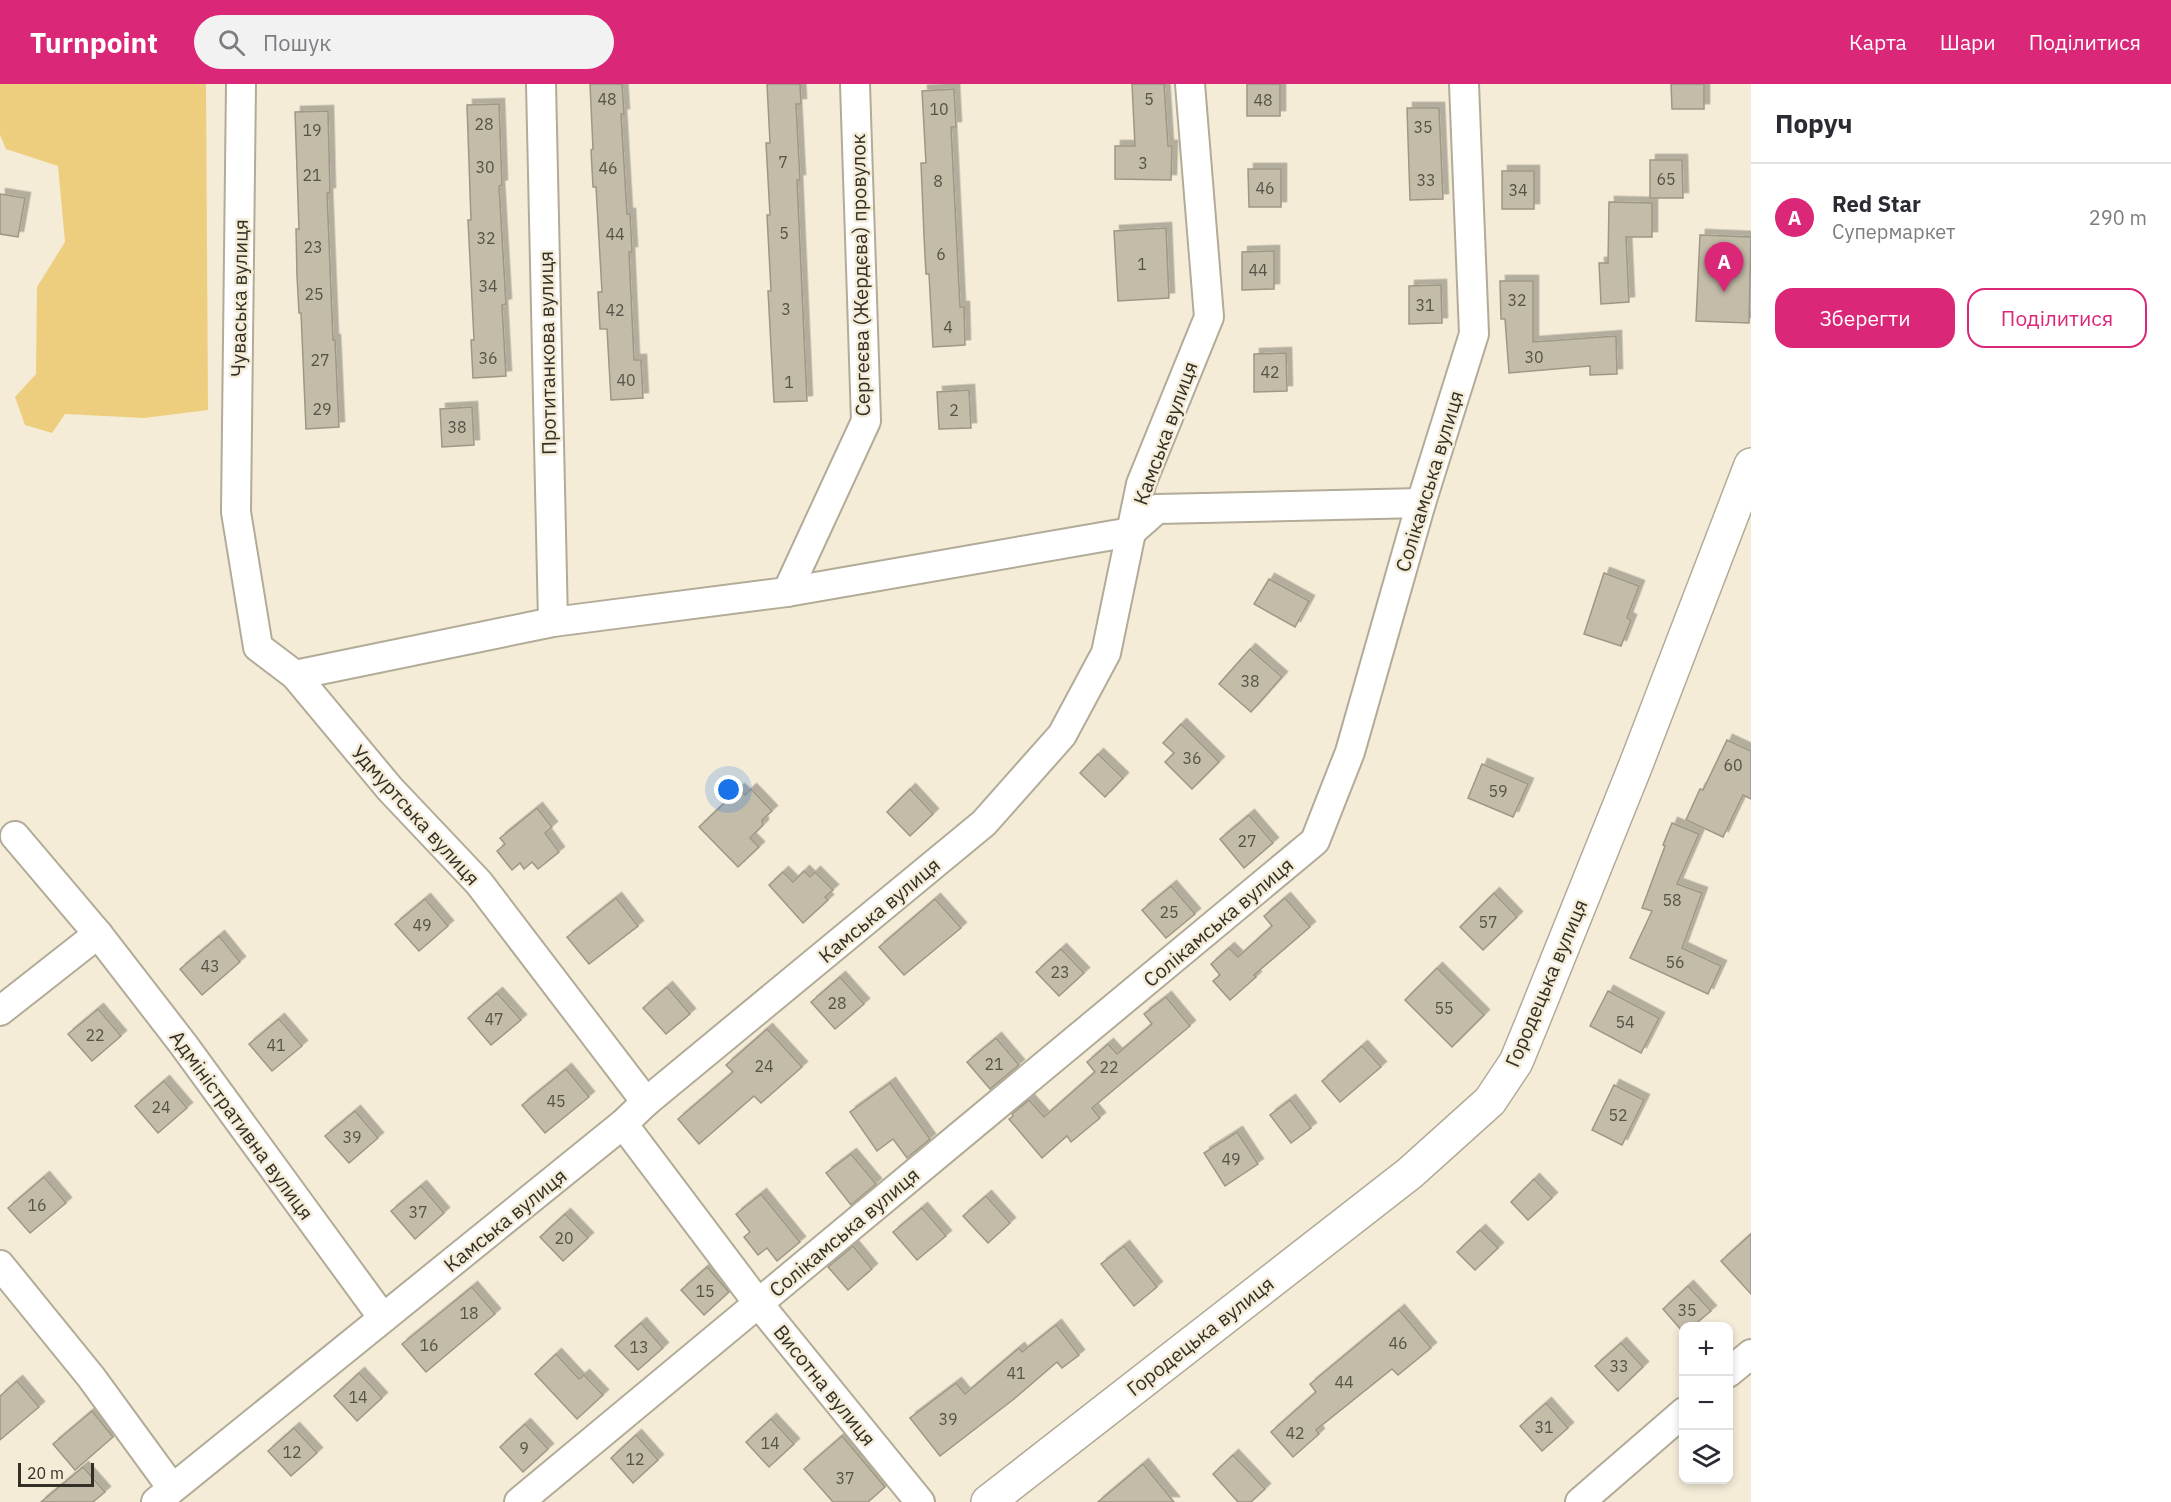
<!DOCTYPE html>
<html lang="uk">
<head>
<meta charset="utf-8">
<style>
  body { margin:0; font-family:"IBM Plex Sans",sans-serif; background:#f2f2f3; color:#2b2b33 }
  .controls { position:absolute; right:18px; bottom:18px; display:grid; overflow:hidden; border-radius:12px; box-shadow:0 3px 9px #0003 }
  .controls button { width:54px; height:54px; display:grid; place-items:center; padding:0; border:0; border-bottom:2px solid #e1e1e2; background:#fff; color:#2b2b33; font:30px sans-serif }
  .scale { position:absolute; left:18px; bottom:15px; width:76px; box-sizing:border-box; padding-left:6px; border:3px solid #322f27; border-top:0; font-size:16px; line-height:21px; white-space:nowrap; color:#322f27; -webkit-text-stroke:4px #f4ecd7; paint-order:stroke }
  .you { position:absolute; left:729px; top:706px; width:21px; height:21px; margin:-15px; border:4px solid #fff; border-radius:50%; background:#1a73e8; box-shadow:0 0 0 9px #1a73e833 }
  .badge { display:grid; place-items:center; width:39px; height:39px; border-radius:50%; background:#db2777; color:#fff; font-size:20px; font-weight:700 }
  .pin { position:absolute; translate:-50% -50px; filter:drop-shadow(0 2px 3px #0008) }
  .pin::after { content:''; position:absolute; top:32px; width:21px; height:18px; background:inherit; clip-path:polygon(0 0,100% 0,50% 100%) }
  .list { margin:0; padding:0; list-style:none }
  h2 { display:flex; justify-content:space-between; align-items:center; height:78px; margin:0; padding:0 24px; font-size:26px }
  h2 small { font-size:20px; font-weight:400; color:#7c7c81 }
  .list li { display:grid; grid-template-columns:39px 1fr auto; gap:18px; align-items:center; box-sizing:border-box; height:108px; padding:0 24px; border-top:2px solid #e1e1e2 }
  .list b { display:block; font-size:22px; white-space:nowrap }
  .list p { margin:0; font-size:20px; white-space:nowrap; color:#7c7c81 }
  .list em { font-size:20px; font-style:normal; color:#7c7c81 }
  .actions { display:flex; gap:12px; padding:18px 24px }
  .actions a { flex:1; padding:14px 0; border:2px solid #db2777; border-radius:18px; text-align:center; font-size:21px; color:#db2777 }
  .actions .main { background:#db2777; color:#fff }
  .icon { flex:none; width:33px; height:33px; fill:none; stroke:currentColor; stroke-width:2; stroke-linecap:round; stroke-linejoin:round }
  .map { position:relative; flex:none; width:1751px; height:1418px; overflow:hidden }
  header { display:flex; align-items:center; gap:36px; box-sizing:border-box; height:84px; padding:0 30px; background:#db2777; color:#fff }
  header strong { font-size:28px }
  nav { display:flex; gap:33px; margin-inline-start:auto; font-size:21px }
  .search { width:420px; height:54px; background:#f2f2f3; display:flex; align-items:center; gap:15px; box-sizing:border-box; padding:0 21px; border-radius:33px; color:#7c7c81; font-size:22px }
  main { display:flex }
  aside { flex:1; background:#fff }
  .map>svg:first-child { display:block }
  .green { fill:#edce7f }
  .building { fill:#c3bca8; stroke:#9e9784; stroke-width:1.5; filter:url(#shadow) }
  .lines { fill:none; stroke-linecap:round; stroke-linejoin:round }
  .minor-casing { stroke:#b2ab97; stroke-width:32 }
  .major-casing { stroke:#b2ab97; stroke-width:36 }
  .minor { stroke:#fff; stroke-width:28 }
  .major { stroke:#fff; stroke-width:33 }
  .labels { text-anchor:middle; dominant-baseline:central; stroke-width:5; stroke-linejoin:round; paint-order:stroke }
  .number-label { font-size:16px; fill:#565247 }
  .street-label { font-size:20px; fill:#322f27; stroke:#f4ecd7 }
</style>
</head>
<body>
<header>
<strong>Turnpoint</strong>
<div class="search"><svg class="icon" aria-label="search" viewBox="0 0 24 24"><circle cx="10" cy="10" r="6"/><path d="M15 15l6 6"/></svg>Пошук</div>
<nav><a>Карта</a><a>Шари</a><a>Поділитися</a></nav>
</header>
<main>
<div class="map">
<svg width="1751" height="1418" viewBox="0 0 1751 1418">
  <defs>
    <filter id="shadow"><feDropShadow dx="5.5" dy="-5.5" stdDeviation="0" flood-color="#0004"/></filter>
  </defs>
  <rect width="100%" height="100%" fill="#f4ecd7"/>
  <polygon class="green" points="0,0 206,0 208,326 144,334 65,330 52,349 25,341 15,313 36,290 37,203 65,158 58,82 6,65 0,51"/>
  <g class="building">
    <polygon points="590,0 622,0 624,30 621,30 627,130 630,130 632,168 629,168 634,276 641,276 643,314 611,316 607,245 600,245 598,208 602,208 596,103 593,103 591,66 593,65"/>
    <polygon points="767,0 800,0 801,20 796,20 800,96 797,96 807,317 774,318 768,207 771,207 767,131 770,131 766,59 770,59"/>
    <polygon points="1132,0 1164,0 1168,62 1172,62 1171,96 1115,95 1115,62 1135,62"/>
    <rect x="1247" y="0" width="33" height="32"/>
    <polygon points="1671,0 1704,0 1704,25 1672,25"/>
    <polygon points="954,5 956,43 951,43 960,223 964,223 965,261 933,263 929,190 926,190 924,152 921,79 926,79 922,7"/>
    <polygon points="499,20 502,101 499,102 506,220 502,221 506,292 473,294 471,256 474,256 468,136 471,136 467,21"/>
    <polygon points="1407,24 1439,24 1443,115 1410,116"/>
    <polygon points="328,27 330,109 327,109 333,256 335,256 339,343 306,345 301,229 299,229 297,192 296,145 299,145 295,28"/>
    <polygon points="1650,76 1682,76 1683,114 1650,114"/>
    <polygon points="1248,85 1281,85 1281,123 1249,123"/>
    <rect x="1502" y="87" width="32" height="38"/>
    <polygon points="0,110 25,114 18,153 0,150"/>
    <polygon points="1609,118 1652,119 1652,153 1626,153 1629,218 1601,220 1599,179 1608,179"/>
    <polygon points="1166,144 1169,214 1118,217 1114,147"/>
    <polygon points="1700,151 1751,153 1749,239 1696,237"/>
    <polygon points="1274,167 1274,205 1242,206 1242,168"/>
    <polygon points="1500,197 1533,197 1533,258 1616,252 1617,290 1590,291 1590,282 1509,289 1505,235 1501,235"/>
    <polygon points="1441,201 1442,239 1409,240 1409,202"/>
    <polygon points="1286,269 1287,307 1254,308 1254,270"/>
    <polygon points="969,306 971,344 939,345 937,308"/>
    <polygon points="472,323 474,361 442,363 440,325"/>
    <polygon points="1604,489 1639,502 1627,534 1631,536 1621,562 1584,550"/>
    <polygon points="1269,495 1309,517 1295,543 1254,520"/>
    <polygon points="1250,565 1282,593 1251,628 1219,600"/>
    <polygon points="1181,640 1219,678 1192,705 1165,678 1174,669 1163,659"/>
    <polygon points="1727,656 1751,667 1751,715 1743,711 1723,753 1686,736 1700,705 1703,706"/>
    <polygon points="1098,670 1123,694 1105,713 1080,689"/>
    <polygon points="1482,680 1528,700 1513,733 1468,714"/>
    <polygon points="739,705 745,711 751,705 772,727 762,736 763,741 750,754 759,763 738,783 699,743"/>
    <polygon points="910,705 933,730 910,752 887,728"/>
    <polygon points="537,724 552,743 545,749 559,768 538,785 532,778 524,785 520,779 512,786 497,767 505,760 500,754"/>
    <polygon points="1249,731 1273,759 1244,784 1220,755"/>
    <polygon points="1672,739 1699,750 1677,800 1702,809 1682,864 1721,882 1708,910 1630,874 1652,827 1642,824 1665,762 1663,761"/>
    <polygon points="804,787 810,793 815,788 833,806 825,813 828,816 803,839 769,801 783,788 793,798"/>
    <polygon points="1171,802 1195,830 1166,854 1142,826"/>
    <polygon points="1494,809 1517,833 1483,866 1460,843"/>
    <polygon points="616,814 638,842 589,880 567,853"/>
    <polygon points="1285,814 1310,843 1254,891 1256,893 1230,916 1213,897 1220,891 1211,880 1229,864 1238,873 1272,842 1264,832"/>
    <polygon points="425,815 448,842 419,867 395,840"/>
    <polygon points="935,815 961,844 904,891 879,863"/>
    <polygon points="219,852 240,878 202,911 180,885"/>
    <polygon points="1061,865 1084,889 1059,912 1036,888"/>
    <polygon points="1437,884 1484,931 1452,963 1405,916"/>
    <polygon points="840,893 864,920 835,945 811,918"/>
    <polygon points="667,903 690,930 666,950 643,924"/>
    <polygon points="1608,907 1659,934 1641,969 1590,942"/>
    <polygon points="497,909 521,936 491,961 468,934"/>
    <polygon points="1166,913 1190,942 1092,1024 1100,1034 1071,1058 1067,1052 1042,1074 1009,1035 1013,1032 1012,1030 1029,1016 1044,1033 1095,988 1087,978 1108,960 1117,970 1152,940 1144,930"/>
    <polygon points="98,925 121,952 92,977 68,950"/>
    <polygon points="279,935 302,962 272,987 249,960"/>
    <polygon points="767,945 802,983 761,1019 754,1012 699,1060 678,1035 733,988 726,981"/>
    <polygon points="996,954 1019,981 990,1005 967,978"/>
    <polygon points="1362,962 1381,983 1340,1018 1322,997"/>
    <polygon points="566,985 589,1013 545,1049 522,1021"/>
    <polygon points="164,997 187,1024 158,1049 135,1022"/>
    <polygon points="890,999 930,1055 907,1074 893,1055 877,1067 850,1028"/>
    <polygon points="1614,1001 1644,1016 1622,1061 1592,1046"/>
    <polygon points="1290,1016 1311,1044 1291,1059 1270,1031"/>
    <polygon points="355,1027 378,1054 349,1079 325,1052"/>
    <polygon points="1237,1048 1258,1080 1225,1102 1204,1069"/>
    <polygon points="851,1070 876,1100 851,1121 826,1089"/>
    <polygon points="44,1093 66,1119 30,1149 8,1124"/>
    <polygon points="1534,1095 1552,1114 1528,1136 1511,1118"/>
    <polygon points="421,1102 444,1129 415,1155 391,1127"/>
    <polygon points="761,1110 800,1158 777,1177 767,1164 758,1171 744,1153 750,1148 736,1130"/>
    <polygon points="986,1112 1010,1139 988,1159 963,1132"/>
    <polygon points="922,1124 946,1152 917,1176 893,1148"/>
    <polygon points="565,1130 588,1154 563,1177 540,1153"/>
    <polygon points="1480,1146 1498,1164 1475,1186 1457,1168"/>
    <polygon points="1751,1150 1751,1210 1721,1177"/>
    <polygon points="853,1162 872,1185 848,1206 828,1183"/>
    <polygon points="1124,1162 1157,1203 1134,1222 1101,1180"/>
    <polygon points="707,1183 729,1208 704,1231 681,1206"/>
    <polygon points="1688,1202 1711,1227 1693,1242 1683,1242 1683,1248 1663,1225"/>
    <polygon points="472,1203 495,1230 426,1288 402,1260"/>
    <polygon points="1399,1226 1431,1264 1398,1291 1392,1285 1316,1346 1319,1350 1293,1373 1271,1348 1316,1308 1310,1300"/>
    <polygon points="641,1239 663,1264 638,1286 615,1262"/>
    <polygon points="1056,1241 1079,1271 1062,1284 1057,1278 1014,1315 940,1372 910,1334 956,1299 965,1310 1019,1264 1022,1268"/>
    <polygon points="1621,1259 1643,1283 1618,1307 1595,1282"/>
    <polygon points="556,1270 579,1295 584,1291 603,1311 577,1335 535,1290"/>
    <polygon points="359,1289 382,1314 357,1337 334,1312"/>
    <polygon points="17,1297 39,1323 0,1356 0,1312"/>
    <polygon points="1546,1319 1568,1344 1542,1367 1520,1342"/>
    <polygon points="92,1327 113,1353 75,1386 53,1360"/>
    <polygon points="771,1335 794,1360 769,1383 746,1358"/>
    <polygon points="525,1340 548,1365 523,1388 500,1363"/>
    <polygon points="294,1344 317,1369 291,1392 268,1367"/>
    <polygon points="636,1351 658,1376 633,1399 611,1374"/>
    <polygon points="842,1352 885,1403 868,1418 833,1418 804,1385"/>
    <polygon points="1233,1371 1265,1405 1251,1418 1238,1418 1213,1390"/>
    <polygon points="1143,1380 1174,1418 1098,1418"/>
    <polygon points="83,1383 105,1408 93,1418 41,1418"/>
  </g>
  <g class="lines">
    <defs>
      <g id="minor">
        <polyline points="241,0 236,428 258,563 295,591 390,705 479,799 646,1018"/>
        <polyline points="541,0 553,538"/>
        <polyline points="787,508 866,337 855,0"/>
        <polyline points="295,591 553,538 787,508 1131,448 1157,425 1421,419"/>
        <polyline points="15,752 98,850 183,960 383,1234"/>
        <polyline points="0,927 98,850"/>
        <polyline points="623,1040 758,1219 920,1418"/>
        <polyline points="0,1181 91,1293 172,1404"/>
        <polyline points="1728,1289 1751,1270"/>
        <polyline points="156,1418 623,1040 646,1018 984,739 1062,651 1106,569 1141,400 1209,233 1190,0"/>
        <polyline points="519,1418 1315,757 1350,668 1421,419 1474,250 1464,0"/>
        <polyline points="1580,1418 1684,1328"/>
      </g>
      <polyline id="major" points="988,1418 1410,1089 1490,1017 1516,978 1532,939 1637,678 1751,381"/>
    </defs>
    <use href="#minor" class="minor-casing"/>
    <use href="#major" class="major-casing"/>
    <use href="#minor" class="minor"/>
    <use href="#major" class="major"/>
  </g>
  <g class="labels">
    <g class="number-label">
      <text x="607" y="15">48</text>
      <text x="1149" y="15">5</text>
      <text x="1263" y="16">48</text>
      <text x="939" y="25">10</text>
      <text x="484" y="40">28</text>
      <text x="1423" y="43">35</text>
      <text x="312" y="46">19</text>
      <text x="783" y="78">7</text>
      <text x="1143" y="79">3</text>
      <text x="485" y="83">30</text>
      <text x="608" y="84">46</text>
      <text x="312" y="91">21</text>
      <text x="1666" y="95">65</text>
      <text x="1426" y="96">33</text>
      <text x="938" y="97">8</text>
      <text x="1265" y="104">46</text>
      <text x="1518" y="106">34</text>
      <text x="784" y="149">5</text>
      <text x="615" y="150">44</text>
      <text x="486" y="154">32</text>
      <text x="313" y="163">23</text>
      <text x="941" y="170">6</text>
      <text x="1142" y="180">1</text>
      <text x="1258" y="186">44</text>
      <text x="488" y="202">34</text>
      <text x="314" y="210">25</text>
      <text x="1517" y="216">32</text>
      <text x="1425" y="221">31</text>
      <text x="786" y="225">3</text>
      <text x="615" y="226">42</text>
      <text x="948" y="243">4</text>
      <text x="1534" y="273">30</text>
      <text x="488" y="274">36</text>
      <text x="320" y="276">27</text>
      <text x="1270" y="288">42</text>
      <text x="626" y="296">40</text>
      <text x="789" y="298">1</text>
      <text x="322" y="325">29</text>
      <text x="954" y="326">2</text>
      <text x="457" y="343">38</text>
      <text x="1250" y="597">38</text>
      <text x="1192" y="674">36</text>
      <text x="1733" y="681">60</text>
      <text x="1498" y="707">59</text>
      <text x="1247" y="757">27</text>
      <text x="1672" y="816">58</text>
      <text x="1169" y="828">25</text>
      <text x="1488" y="838">57</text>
      <text x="422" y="841">49</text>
      <text x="1675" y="878">56</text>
      <text x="210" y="882">43</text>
      <text x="1060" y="888">23</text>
      <text x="837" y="919">28</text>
      <text x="1444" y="924">55</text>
      <text x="494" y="935">47</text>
      <text x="1625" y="938">54</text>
      <text x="95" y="951">22</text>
      <text x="276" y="961">41</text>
      <text x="994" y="980">21</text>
      <text x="764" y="982">24</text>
      <text x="1109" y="983">22</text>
      <text x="556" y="1017">45</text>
      <text x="161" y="1023">24</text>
      <text x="1618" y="1031">52</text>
      <text x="352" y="1053">39</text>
      <text x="1231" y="1075">49</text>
      <text x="37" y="1121">16</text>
      <text x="418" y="1128">37</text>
      <text x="564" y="1154">20</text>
      <text x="705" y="1207">15</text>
      <text x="1687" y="1226">35</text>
      <text x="469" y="1229">18</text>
      <text x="1398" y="1259">46</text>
      <text x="429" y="1261">16</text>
      <text x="639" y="1263">13</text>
      <text x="1619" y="1282">33</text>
      <text x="1016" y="1289">41</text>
      <text x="1344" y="1298">44</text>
      <text x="358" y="1313">14</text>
      <text x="948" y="1335">39</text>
      <text x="1544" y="1343">31</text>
      <text x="1295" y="1349">42</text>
      <text x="770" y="1359">14</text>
      <text x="524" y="1364">9</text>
      <text x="292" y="1368">12</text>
      <text x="635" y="1375">12</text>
      <text x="845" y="1394">37</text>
    </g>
    <g class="street-label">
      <text transform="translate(860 191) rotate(-91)">Сергеєва (Жердєва) провулок</text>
      <text transform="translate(239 214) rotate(-89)">Чуваська вулиця</text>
      <text transform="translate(547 269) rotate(-91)">Протитанкова вулиця</text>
      <text transform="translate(1165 349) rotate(-70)">Камська вулиця</text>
      <text transform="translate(1429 397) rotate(-73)">Солікамська вулиця</text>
      <text transform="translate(416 731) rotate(48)">Удмуртська вулиця</text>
      <text transform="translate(879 826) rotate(-40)">Камська вулиця</text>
      <text transform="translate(1218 838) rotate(-40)">Солікамська вулиця</text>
      <text transform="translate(1546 899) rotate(-67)">Городецька вулиця</text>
      <text transform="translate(242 1041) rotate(54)">Адміністративна вулиця</text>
      <text transform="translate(505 1136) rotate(-39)">Камська вулиця</text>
      <text transform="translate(844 1148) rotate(-40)">Солікамська вулиця</text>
      <text transform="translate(1200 1252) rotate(-38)">Городецька вулиця</text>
      <text transform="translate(825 1301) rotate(51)">Висотна вулиця</text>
    </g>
  </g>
</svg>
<div class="controls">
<button>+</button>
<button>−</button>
<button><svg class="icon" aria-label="layers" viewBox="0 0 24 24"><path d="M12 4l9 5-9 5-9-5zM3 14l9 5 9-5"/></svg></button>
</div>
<div class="scale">20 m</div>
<div class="you"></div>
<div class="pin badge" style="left:1724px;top:208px">A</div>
</div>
<aside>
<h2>Поруч<small></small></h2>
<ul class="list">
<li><span class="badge">A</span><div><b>Red Star</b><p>Супермаркет</p></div><em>290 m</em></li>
</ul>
<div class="actions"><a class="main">Зберегти</a><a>Поділитися</a></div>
</aside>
</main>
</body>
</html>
